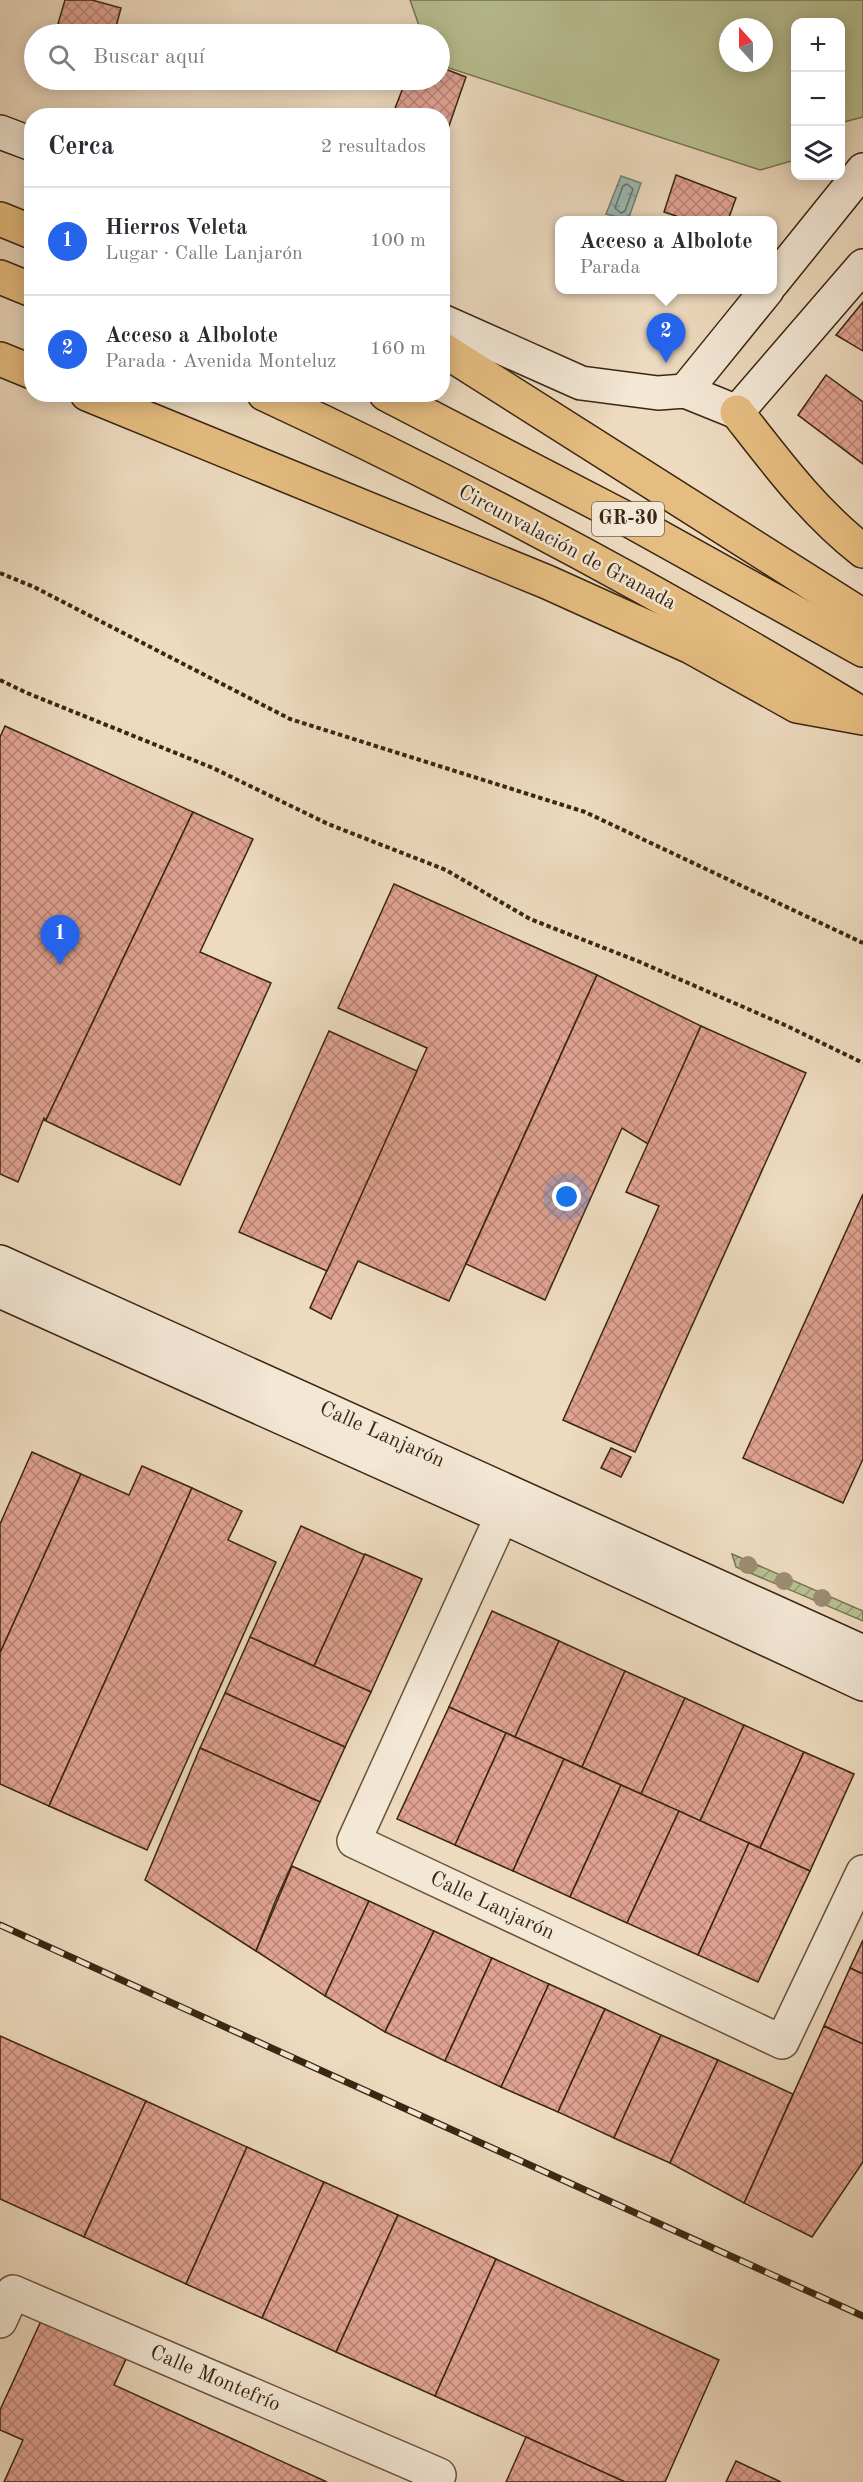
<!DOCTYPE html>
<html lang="es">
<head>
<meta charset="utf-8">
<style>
  body { margin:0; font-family:"Old Standard TT",serif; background:#f2f2f3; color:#2b2b33 }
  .controls { position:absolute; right:18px; top:18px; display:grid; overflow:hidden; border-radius:12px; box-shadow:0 3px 15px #0003 }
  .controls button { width:54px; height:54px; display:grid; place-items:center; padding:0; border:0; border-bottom:2px solid #e1e1e2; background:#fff; color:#2b2b33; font:30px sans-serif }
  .compass { position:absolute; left:719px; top:18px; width:54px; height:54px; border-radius:50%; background:#fff; box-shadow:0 3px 15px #0003; rotate:339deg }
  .you { position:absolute; left:567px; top:1197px; width:21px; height:21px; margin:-15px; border:4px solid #fff; border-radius:50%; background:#1a73e8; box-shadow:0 0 0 9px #1a73e833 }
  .badge { display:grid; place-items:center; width:39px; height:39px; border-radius:50%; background:#2563eb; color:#fff; font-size:20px; font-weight:700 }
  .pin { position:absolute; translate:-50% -50px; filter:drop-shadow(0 2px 3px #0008) }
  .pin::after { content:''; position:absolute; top:32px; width:21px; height:18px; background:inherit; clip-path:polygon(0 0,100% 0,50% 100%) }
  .popup { position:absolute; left:555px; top:216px; width:222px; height:78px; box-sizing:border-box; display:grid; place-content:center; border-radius:12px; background:#fff; filter:drop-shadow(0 2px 4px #0005); font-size:20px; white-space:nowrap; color:#7c7c81 }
  .popup b { font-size:22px; color:#2b2b33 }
  .popup::after { content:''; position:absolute; left:50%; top:100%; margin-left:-12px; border:12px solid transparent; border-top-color:#fff }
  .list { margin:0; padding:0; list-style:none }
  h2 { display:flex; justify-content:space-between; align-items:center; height:78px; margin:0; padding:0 24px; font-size:26px }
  h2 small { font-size:20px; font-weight:400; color:#7c7c81 }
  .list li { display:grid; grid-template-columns:39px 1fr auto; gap:18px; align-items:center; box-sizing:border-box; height:108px; padding:0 24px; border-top:2px solid #e1e1e2 }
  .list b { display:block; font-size:22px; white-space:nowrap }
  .list p { margin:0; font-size:20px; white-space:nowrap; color:#7c7c81 }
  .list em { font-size:20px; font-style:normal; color:#7c7c81 }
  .icon { flex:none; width:33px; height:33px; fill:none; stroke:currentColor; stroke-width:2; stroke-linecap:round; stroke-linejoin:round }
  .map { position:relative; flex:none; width:863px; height:2482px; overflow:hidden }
  .search { position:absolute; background:#fff; box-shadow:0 3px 15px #0003; left:24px; top:24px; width:426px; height:66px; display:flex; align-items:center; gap:15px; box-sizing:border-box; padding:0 21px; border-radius:33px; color:#7c7c81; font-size:22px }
  .panel { position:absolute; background:#fff; box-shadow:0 3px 15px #0003; left:24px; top:108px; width:426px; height:294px; border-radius:24px }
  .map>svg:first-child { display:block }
  .grass { fill:#b8c092; stroke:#797352; stroke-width:1.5; fill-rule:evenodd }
  .garden { fill:url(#garden-furrows); stroke:#797352; stroke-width:1.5 }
  .water { fill:url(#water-ripples); stroke:#737f73; stroke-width:1.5 }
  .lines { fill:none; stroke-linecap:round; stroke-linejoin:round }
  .shore { stroke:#6a7062; stroke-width:1.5 }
  .building { fill:url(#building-cross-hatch); stroke:#3a2611; stroke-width:1.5 }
  .street-casing { stroke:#67533c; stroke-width:36 }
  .secondary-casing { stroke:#3a2611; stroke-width:36 }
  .highway-casing { stroke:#3a2611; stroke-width:36 }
  .path { stroke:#3a2611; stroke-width:4; stroke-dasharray:4.5 3; stroke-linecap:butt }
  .street { stroke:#f3e7d5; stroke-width:33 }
  .secondary { stroke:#f3e7d5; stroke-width:33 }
  .highway { stroke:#e6bd80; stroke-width:33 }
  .rail-casing { stroke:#3a2611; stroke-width:7 }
  .rail { stroke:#f3e7d5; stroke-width:4.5; stroke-dasharray:14; stroke-linecap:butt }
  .tree { fill:#9c8c71 }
  .labels { text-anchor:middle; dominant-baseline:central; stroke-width:5; stroke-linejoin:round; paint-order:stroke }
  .shield { fill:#f3e7d5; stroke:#72604c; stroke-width:1.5 }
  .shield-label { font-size:20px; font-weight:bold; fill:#3a2611 }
  .street-label { font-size:21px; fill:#3a2611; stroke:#f3e7d5 }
</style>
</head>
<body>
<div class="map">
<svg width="863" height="2482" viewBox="0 0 863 2482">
  <defs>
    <pattern id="garden-furrows" width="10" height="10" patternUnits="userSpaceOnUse" patternTransform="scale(1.5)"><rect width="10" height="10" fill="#b8c092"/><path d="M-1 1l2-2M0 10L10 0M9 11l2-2" fill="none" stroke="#979c76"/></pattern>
    <pattern id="water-ripples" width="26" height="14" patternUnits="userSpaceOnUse" patternTransform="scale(1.5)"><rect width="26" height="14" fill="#99bab4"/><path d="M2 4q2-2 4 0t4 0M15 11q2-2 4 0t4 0" fill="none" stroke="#7e9791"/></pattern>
    <pattern id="building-cross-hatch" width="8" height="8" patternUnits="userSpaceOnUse" patternTransform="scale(1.5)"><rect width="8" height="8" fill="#e0a292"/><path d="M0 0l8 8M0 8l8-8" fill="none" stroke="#b78476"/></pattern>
  </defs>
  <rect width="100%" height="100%" fill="#eddabf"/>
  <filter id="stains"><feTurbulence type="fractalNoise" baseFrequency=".00333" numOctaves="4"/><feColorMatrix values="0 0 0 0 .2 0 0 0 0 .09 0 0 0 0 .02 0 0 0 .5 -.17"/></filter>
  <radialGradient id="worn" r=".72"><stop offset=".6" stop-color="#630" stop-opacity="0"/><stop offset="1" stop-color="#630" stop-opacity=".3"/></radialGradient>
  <path class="grass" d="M410,0H863V117L844,122L841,130L840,22H796L795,160L760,170L440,65V34H422ZM728,27H764V63H728Z"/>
  <polygon class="garden" points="732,1554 863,1611 863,1621 736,1567"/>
  <polygon class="water" points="621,176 641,183 628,220 606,214"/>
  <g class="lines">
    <polygon class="shore" points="627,184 633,189 625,211 621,213 615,208 623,186"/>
  </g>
  <g class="building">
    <polygon points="65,0 92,0 121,8 114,34 55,34"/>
    <polygon points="440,67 466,77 442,146 442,116 392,116 406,80 440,80"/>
    <polygon points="676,175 736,198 728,220 688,220 664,212"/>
    <polygon points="863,302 863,351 836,335"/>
    <polygon points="826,375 863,402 863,464 798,415"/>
    <polygon points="5,726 193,812 46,1120 44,1118 18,1182 0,1174 0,737"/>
    <polygon points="193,812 253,839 200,952 271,983 180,1185 44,1120 46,1120"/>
    <polygon points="394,884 597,975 449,1301 358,1261 331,1319 310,1308 427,1048 338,1008"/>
    <polygon points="597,975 701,1026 648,1144 622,1128 545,1300 466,1264"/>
    <polygon points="701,1026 806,1073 635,1452 563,1420 659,1206 626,1192"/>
    <polygon points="329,1031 417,1071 327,1271 239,1232"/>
    <polygon points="863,1194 863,1459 843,1503 743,1458"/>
    <polygon points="611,1448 631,1457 621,1477 601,1468"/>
    <polygon points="32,1452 81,1474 0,1653 0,1524"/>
    <polygon points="142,1466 192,1488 49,1806 0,1784 0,1653 81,1474 129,1495"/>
    <polygon points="192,1488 242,1511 228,1540 276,1562 147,1850 49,1806"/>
    <polygon points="301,1526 365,1555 314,1666 250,1637"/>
    <polygon points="365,1554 422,1579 371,1692 314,1666"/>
    <polygon points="492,1611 559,1641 515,1737 449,1707"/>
    <polygon points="250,1637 371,1692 345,1747 225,1693"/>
    <polygon points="559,1641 625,1671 582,1767 515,1737"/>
    <polygon points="625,1671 685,1698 641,1794 582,1767"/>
    <polygon points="225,1693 345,1747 320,1802 200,1748"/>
    <polygon points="685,1698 744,1725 700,1821 641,1794"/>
    <polygon points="449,1707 506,1733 455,1845 397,1819"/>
    <polygon points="744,1725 804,1752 760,1848 700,1821"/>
    <polygon points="506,1733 564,1759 513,1871 455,1845"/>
    <polygon points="200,1748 320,1802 275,1902 256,1951 145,1880"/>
    <polygon points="804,1752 854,1774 810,1871 760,1848"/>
    <polygon points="564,1759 621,1785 570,1897 513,1871"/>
    <polygon points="621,1785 679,1811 627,1923 570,1897"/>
    <polygon points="679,1811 749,1843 698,1955 627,1923"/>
    <polygon points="749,1843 810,1871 758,1982 698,1955"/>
    <polygon points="292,1866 369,1901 325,1996 256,1951"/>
    <polygon points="369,1901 434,1931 385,2032 325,1996"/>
    <polygon points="434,1931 492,1958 445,2061 385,2032"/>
    <polygon points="863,1940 863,1974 850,1968"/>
    <polygon points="492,1958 549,1984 501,2087 445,2061"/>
    <polygon points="850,1968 863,1974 863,2044 824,2026"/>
    <polygon points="549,1984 605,2009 558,2112 501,2087"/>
    <polygon points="605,2009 661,2035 614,2138 558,2112"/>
    <polygon points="824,2026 863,2044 863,2162 812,2237 744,2203"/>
    <polygon points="661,2035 718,2060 670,2163 614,2138"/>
    <polygon points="0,2036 146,2101 84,2237 0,2199"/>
    <polygon points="718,2060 793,2094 744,2203 670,2163"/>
    <polygon points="146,2101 247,2147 186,2284 84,2237"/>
    <polygon points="247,2147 324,2182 262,2318 186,2284"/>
    <polygon points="324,2182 398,2215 336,2352 262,2318"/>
    <polygon points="398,2215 496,2259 435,2396 336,2352"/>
    <polygon points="496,2259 719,2360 665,2482 625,2482 435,2396"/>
    <polygon points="41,2321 126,2359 114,2385 327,2482 4,2482 23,2440 0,2430 0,2410"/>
    <polygon points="526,2437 625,2482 506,2482"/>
    <polygon points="736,2461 781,2482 726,2482"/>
  </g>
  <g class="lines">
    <defs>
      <g id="street">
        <polyline points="512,1494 354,1841 782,2042 863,1872"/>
        <polyline points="0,2321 13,2292 439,2475 436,2482"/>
      </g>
      <g id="secondary">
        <polyline points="0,132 32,144"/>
        <polyline points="772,283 863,170"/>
        <polyline points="442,321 581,383 658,393 685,391 737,412 863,266"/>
        <polyline points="685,391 767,290"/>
        <polyline points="0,1262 863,1652"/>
        <polyline points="0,1291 501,1516 863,1684"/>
      </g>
      <g id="highway">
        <polyline points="0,219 32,232"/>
        <polyline points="0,277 32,290"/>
        <polyline points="442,349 863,616"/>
        <polyline points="0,359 32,372"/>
        <polyline points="87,394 547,582 691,647 797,706 863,718"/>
        <path d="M264,394C466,488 662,593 852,708"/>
        <polyline points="386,394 627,519 863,650"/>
        <path d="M737,412C776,462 813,512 863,551"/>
      </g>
    </defs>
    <use href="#street" class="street-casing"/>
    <use href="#secondary" class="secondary-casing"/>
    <use href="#highway" class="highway-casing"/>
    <g class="path">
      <polyline points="0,573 34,587 290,719 585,812 863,943"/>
      <polyline points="0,680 27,693 213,768 328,824 446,870 530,919 640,962 787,1026 863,1063"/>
    </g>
    <use href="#street" class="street"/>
    <use href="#secondary" class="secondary"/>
    <use href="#highway" class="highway"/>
    <defs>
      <polyline id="rail" points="0,1925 863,2316"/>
    </defs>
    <use href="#rail" class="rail-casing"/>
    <use href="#rail" class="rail"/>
  </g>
  <g class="tree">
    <circle cx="748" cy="1565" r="9"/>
    <circle cx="784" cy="1581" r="9"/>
    <circle cx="822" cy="1598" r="9"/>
  </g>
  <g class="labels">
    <rect class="shield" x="592" y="502" width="72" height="34" rx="4.5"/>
    <g class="shield-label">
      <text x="628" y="519">GR-30</text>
    </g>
    <g class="street-label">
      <text transform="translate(567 548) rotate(28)">Circunvalación de Granada</text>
      <text transform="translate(382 1435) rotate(24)">Calle Lanjarón</text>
      <text transform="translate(492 1906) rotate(25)">Calle Lanjarón</text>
      <text transform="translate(215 2379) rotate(23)">Calle Montefrío</text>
    </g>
  </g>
  <rect width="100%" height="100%" filter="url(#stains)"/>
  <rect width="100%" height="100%" fill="url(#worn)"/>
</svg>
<div class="controls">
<button>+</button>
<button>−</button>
<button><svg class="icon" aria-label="layers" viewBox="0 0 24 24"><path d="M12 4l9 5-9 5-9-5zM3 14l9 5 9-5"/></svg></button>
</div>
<svg class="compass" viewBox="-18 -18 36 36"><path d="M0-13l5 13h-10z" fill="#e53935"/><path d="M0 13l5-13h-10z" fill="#7c7c81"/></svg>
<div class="you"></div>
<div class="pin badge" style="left:60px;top:965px">1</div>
<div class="pin badge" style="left:666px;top:363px">2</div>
<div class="popup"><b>Acceso a Albolote</b>Parada</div>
<div class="search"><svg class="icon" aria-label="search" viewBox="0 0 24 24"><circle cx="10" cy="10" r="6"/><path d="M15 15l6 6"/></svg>Buscar aquí</div>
<section class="panel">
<h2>Cerca<small>2 resultados</small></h2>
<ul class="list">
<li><span class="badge">1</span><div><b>Hierros Veleta</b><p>Lugar · Calle Lanjarón</p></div><em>100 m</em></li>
<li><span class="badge">2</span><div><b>Acceso a Albolote</b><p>Parada · Avenida Monteluz</p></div><em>160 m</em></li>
</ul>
</section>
</div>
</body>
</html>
